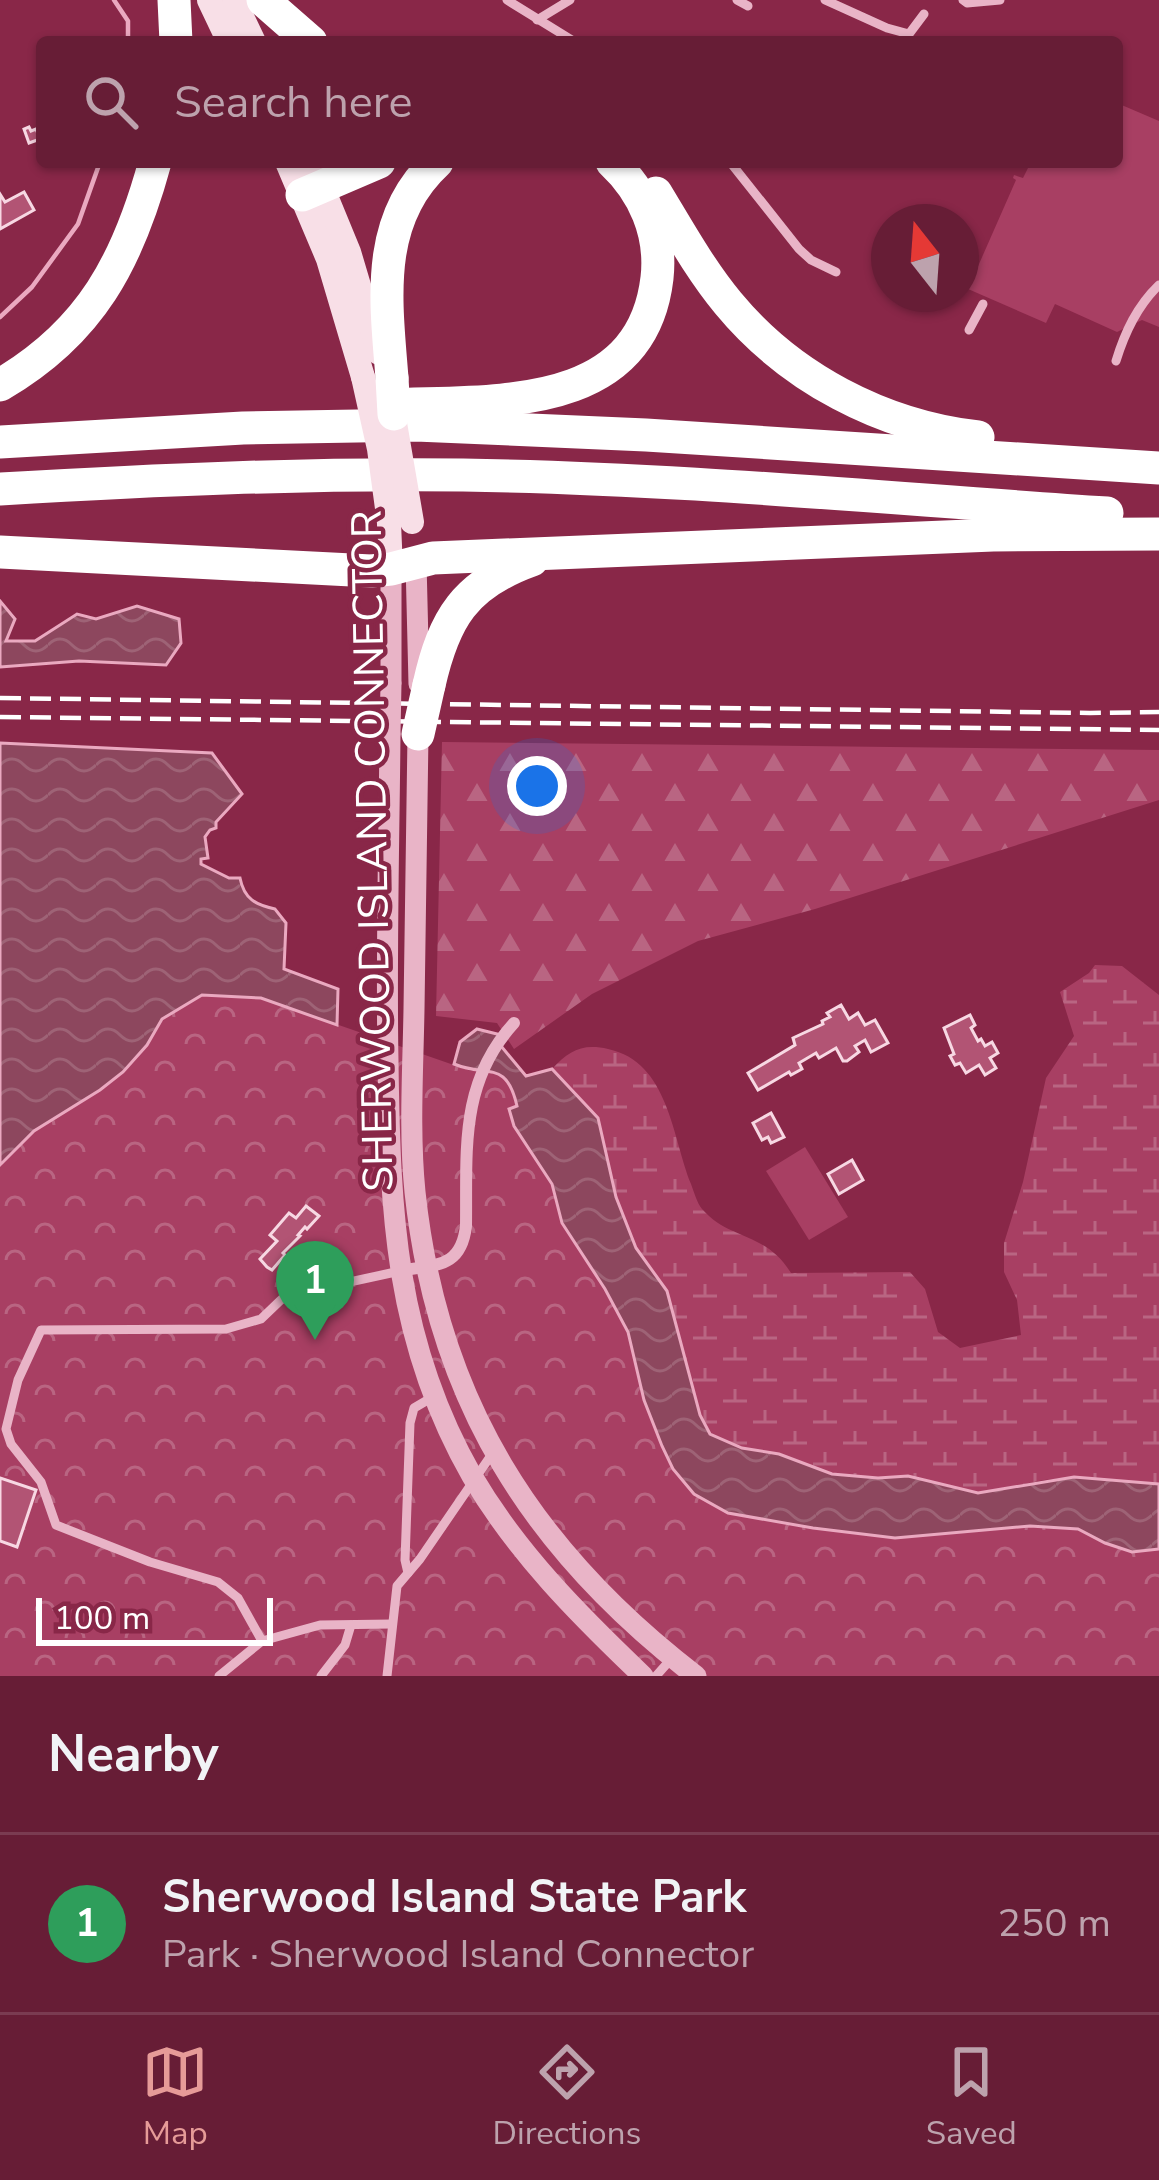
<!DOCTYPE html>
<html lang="en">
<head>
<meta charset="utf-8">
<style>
  body { margin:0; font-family:"Nunito Sans",sans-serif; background:#6d263e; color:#f1f3f6 }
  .compass { position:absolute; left:871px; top:204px; width:108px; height:108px; border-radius:50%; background:#671d36; box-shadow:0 3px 9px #0004; rotate:343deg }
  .scale { position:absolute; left:36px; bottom:30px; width:237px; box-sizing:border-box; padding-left:12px; border:6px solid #fff; border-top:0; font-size:33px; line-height:42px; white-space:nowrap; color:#fff; -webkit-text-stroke:9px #892748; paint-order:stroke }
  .you { position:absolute; left:537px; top:786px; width:42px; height:42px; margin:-30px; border:9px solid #fff; border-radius:50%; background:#1a73e8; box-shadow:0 0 0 18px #1a73e833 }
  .badge { display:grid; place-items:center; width:78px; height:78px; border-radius:50%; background:#e69b98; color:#fff; font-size:39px; font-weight:700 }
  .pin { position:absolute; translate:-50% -99px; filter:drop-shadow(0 3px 6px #0008) }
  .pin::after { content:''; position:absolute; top:63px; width:42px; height:36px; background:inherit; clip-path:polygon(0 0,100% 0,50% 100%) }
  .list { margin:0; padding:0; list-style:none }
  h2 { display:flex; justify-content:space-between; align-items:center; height:156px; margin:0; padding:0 48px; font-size:51px }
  h2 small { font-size:39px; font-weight:400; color:#bda2ad }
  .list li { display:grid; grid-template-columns:78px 1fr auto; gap:36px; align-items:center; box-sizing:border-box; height:180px; padding:0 48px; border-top:3px solid #7a3b51 }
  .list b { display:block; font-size:45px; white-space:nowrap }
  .list p { margin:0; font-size:39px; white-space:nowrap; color:#bda2ad }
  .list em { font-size:39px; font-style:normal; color:#bda2ad }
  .icon { flex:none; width:66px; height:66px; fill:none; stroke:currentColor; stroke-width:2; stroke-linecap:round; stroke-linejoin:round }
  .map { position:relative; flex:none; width:1159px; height:1676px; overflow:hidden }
  .search { position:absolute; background:#671d36; box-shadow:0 3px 9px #0004; left:36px; right:36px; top:36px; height:132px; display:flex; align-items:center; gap:30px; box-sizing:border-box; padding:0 42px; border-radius:12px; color:#bda2ad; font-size:45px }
  .sheet { height:336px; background:#671d36 }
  nav { display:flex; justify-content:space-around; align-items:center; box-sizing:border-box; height:168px; border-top:3px solid #7a3b51; background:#671d36; font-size:33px; color:#bda2ad }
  nav a { display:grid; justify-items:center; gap:6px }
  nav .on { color:#e69b98 }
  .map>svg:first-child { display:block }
  .grass { fill:#a83f63 }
  .forest { fill:url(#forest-firs) }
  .wetland { fill:url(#wetland-marsh) }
  .park { fill:url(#park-crowns) }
  .water { fill:url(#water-waves); stroke:#eaa9c0; stroke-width:3 }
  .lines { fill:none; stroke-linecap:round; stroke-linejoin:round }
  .stream { stroke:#eaa9c0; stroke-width:4.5 }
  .building { fill:#b25474; stroke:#f7d8e3; stroke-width:3 }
  .service { stroke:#e9b4c7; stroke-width:9 }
  .minor { stroke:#e9b4c7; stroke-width:12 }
  .tertiary { stroke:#e9b4c7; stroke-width:21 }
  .secondary { stroke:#f8dfe7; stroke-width:24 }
  .motorway { stroke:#fff; stroke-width:33 }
  .rail { stroke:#fff; stroke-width:4.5; stroke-dasharray:21 9; stroke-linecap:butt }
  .tertiary-bridge { stroke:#e9b4c7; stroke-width:21 }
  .secondary-bridge { stroke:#f8dfe7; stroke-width:24 }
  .motorway-bridge { stroke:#fff; stroke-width:33 }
  .labels { text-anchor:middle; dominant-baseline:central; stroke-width:9; stroke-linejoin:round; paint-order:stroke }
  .street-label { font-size:42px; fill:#fff; stroke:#892748 }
</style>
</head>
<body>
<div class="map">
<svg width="1159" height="1676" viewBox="0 0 1159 1676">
  <defs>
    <pattern id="forest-firs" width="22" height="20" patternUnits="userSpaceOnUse" patternTransform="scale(3)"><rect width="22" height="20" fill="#a83f63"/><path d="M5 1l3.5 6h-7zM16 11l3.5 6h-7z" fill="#b96582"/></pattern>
    <pattern id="wetland-marsh" width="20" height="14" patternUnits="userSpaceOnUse" patternTransform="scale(3)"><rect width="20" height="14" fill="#a83f63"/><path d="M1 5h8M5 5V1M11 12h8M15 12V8" fill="none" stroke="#b96582"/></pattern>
    <pattern id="park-crowns" width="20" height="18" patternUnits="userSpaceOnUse" patternTransform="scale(3)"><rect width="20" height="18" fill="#a83f63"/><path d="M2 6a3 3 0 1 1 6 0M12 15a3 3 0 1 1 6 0" fill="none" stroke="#b96582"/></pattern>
    <pattern id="water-waves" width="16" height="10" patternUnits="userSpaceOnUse" patternTransform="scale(3)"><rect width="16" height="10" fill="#8d475e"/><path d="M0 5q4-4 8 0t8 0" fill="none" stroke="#9e6376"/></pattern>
  </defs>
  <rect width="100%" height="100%" fill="#892748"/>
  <g class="grass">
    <polygon points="1117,103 1159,121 1159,327 1142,320 1117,332 1055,304 1046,323 968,289 1016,180 1013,178 1014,175 1023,178 1031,162 1117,162"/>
    <polygon points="805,1147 848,1217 809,1240 766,1171"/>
  </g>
  <polygon class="forest" points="442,742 1159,750 1159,800 815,909 698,941 592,994 514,1049 497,1023 436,1016"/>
  <path class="wetland" d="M1095,965L1122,966L1159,995V1484L1074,1477L1044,1480L978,1493L908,1476L878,1478L832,1474L779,1454L742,1448L710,1434L700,1415L667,1291L636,1248L616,1197L598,1118L552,1069C569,1051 582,1043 608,1049C669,1062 672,1137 691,1184C694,1192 697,1203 702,1209C730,1241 765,1231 791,1273L910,1272L925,1289L938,1332L960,1348L1021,1335L1017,1300L1004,1272V1243L1023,1182L1046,1078L1074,1036L1060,992L1089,973Z"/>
  <path class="park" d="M202,995L261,998L471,1071C512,1069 520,1089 514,1126L552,1184L562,1223L605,1289L628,1332L644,1400L673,1469L695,1494L729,1513L983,1529L1030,1526L1078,1529L1105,1543L1132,1552L1159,1549V1676H0V1165L34,1131L100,1090L147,1045L162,1019Z"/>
  <g class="water">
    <polygon points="0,601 15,619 6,641 35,641 77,614 96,619 137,606 179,619 181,643 166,665 79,661 0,667"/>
    <path d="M0,743L212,753L242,794L216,822V828L210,830L205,837L208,858L201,859V864L229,878H240C244,899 256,905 275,909L286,923L284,969L338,989L337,1025L261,998L202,995L162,1019L147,1045L123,1072L100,1090L34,1131L0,1165Z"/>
    <path d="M477,1029L501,1035V1046L526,1076L552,1069L598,1118L616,1197L636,1248L667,1291L700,1415L710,1434L742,1448L779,1454L832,1474L878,1478L908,1476L978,1493L1074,1477L1159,1484V1549L1132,1552L1105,1543L1078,1529L1030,1526L895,1538L813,1528L728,1513L694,1494L673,1469L662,1446L644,1400L628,1332L605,1289L562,1223L552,1184L514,1126L509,1109L517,1106C506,1059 488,1078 454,1064L460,1042Z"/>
  </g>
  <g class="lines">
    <g class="stream">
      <polyline points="114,0 128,21 128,42"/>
      <polyline points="0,317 32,287 78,224 100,162"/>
    </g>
  </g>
  <g class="building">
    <polygon points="29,127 31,131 36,129 40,139 29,143 24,129"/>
    <polygon points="24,192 34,210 0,229 0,194 5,202"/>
    <polygon points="841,1005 849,1019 858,1013 865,1025 875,1020 888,1043 871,1052 865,1040 855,1046 859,1052 847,1061 843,1061 836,1048 819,1058 816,1053 799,1063 802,1069 791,1075 789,1072 758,1090 748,1073 795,1045 793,1038 823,1024 822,1021 830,1017 827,1013"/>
    <polygon points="970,1015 975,1025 971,1028 978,1041 981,1039 985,1046 992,1042 998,1053 990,1058 996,1068 985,1075 979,1065 966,1073 960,1063 955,1065 950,1056 954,1054 944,1028"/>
    <polygon points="771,1113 784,1137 771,1143 768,1137 762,1140 753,1123"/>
    <polygon points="852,1160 863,1180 839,1194 828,1174"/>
    <polygon points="306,1206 319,1216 307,1229 305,1227 298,1235 300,1236 283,1253 285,1255 272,1270 267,1267 260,1259 277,1241 270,1235 289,1213 296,1218"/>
    <polygon points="0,1478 36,1490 17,1547 0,1541"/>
  </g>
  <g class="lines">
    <g class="service">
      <polyline points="507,0 575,42"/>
      <polyline points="737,0 748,6"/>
      <polyline points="825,0 887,28 909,34 924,14"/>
      <polyline points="963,0 967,3 1000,0"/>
      <polyline points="537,20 570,0"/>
      <polyline points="730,162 799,249 811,260 836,272"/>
      <polyline points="969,330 983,304"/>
      <path d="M1116,361C1125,332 1137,306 1159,285"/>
      <polyline points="408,1573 405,1560 410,1423 414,1408 431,1398"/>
      <polyline points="392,1624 320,1625 262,1641 238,1598 218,1582 150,1562 56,1525 41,1482 11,1444 6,1429 18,1380 41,1330 226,1329 261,1319 285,1296 400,1271"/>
      <polyline points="219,1676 262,1641"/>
      <polyline points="321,1676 345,1645 351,1625"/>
      <polyline points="387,1676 397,1586 420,1559 494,1451"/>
      <polyline points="656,1676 672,1658"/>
    </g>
    <path class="minor" d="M400,1271C435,1264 461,1269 466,1226C467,1151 459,1083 514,1023"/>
    <g class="tertiary">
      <polyline points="416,562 419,684"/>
      <polyline points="391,569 391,683"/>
      <path d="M390,734C389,844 386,953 388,1062C390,1213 395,1341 472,1476C517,1553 579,1615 643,1676"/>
      <path d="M418,734C417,826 416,918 414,1009C413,1070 409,1132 415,1192C437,1400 532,1550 696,1676"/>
    </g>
    <g class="secondary">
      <polyline points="209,0 229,42"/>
      <polyline points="234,0 254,42"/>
      <polyline points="287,162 328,259 363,377"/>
      <polyline points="312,162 349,252 379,353"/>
      <polyline points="389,523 391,569"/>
    </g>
    <g class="motorway">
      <polyline points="174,0 176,42"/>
      <polyline points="263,0 311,42"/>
      <path d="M656,193C679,231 700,269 728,303C790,378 882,426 978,437"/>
      <polyline points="302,195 379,162"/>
      <path d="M392,378C386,301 374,220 437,162"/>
      <path d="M0,385C91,332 128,261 155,162"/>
      <path d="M388,405C489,400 641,415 657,278C662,233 644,192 612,162"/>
      <polyline points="0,442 243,428 416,425 646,435 1159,468"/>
      <path d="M0,489C154,480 308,473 463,475C678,478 893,499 1107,513"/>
      <polyline points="0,552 371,571 391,569 433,558 993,535 1159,534"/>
      <path d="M429,685C444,618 465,584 532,560"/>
    </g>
    <g class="rail">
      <polyline points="0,698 1090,713 1159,712"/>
      <polyline points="0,717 1159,730"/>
    </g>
    <polyline class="tertiary-bridge" points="390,734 391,683"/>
    <g class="secondary-bridge">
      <polyline points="363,377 379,449 389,523"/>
      <polyline points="391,400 412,522"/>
    </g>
    <g class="motorway-bridge">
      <polyline points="392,378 394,414"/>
      <polyline points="418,734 429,685"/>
    </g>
  </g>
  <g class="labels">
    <g class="street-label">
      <text transform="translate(373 851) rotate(-91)">SHERWOOD ISLAND CONNECTOR</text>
    </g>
  </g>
</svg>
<svg class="compass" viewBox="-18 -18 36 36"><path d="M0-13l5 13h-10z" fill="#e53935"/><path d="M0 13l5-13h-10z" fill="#bda2ad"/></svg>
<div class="scale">100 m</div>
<div class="you"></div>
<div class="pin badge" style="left:315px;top:1340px;background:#2e9e5b">1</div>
<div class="search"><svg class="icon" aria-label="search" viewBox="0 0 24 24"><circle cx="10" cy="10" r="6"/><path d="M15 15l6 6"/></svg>Search here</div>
</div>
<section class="sheet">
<h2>Nearby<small></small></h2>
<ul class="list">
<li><span class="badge" style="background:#2e9e5b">1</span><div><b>Sherwood Island State Park</b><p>Park · Sherwood Island Connector</p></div><em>250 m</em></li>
</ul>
</section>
<nav>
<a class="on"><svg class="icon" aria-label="map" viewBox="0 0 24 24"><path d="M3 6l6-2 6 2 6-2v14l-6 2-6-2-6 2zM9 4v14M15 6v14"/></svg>Map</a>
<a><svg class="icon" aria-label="directions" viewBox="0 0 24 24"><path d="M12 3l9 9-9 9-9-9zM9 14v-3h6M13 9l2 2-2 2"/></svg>Directions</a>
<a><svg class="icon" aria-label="saved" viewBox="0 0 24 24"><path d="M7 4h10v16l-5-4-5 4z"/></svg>Saved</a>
</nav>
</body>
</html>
